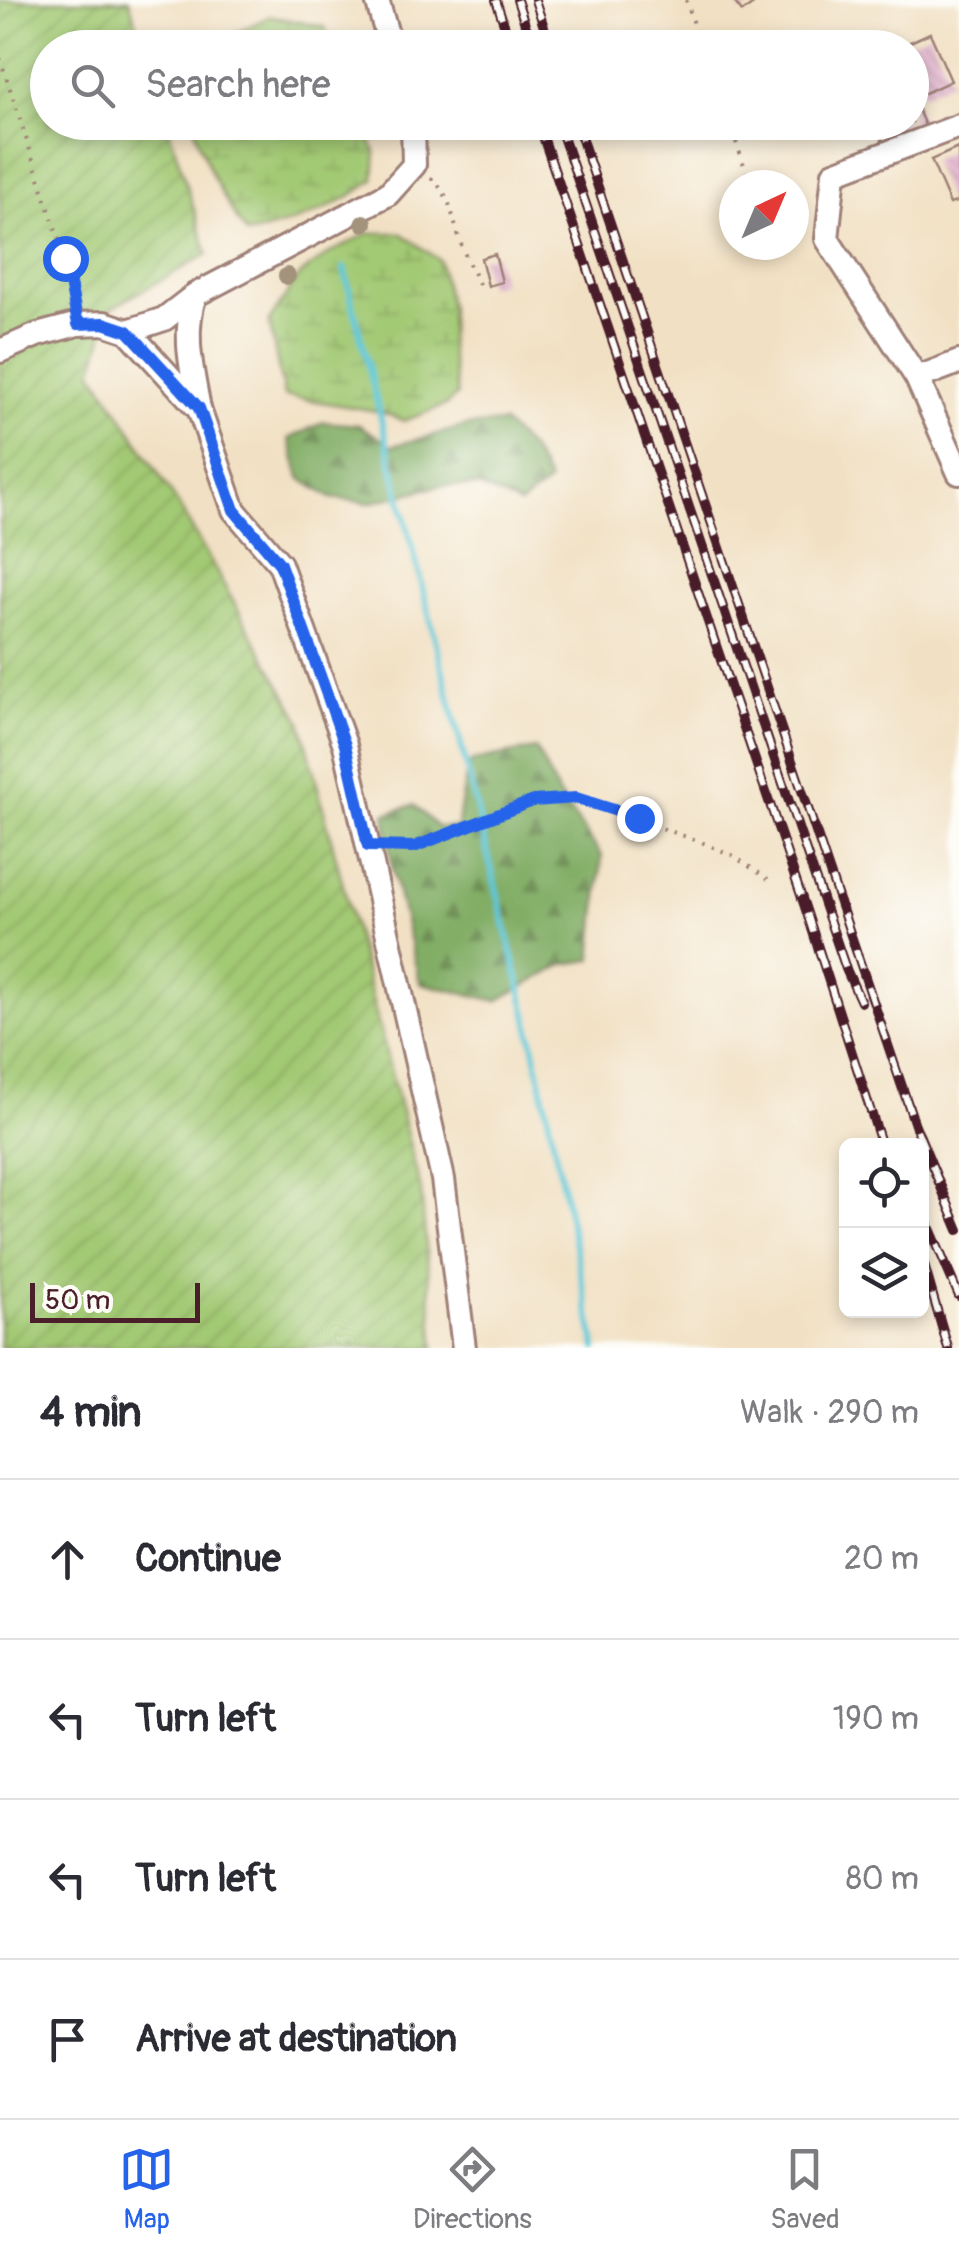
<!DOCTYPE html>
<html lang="en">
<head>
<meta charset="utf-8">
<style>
  body { margin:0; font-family:Pangolin,sans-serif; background:#f2f2f3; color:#2b2b33 }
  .controls { position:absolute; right:30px; bottom:30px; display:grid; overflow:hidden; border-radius:15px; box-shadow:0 5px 15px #0003 }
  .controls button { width:90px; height:90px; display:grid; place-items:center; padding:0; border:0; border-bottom:2px solid #e1e1e2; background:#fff; color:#2b2b33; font:50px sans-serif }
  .compass { position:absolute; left:719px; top:170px; width:90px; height:90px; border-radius:50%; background:#fff; box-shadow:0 5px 15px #0003; rotate:44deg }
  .scale { position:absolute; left:30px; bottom:25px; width:170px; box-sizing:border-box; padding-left:10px; border:5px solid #4a1f2b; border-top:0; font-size:28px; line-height:35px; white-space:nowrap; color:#4a1f2b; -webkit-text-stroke:8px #fdfcf7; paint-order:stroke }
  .stop { position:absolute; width:30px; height:30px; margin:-22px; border:8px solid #2563eb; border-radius:50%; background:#fff }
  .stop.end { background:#2563eb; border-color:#fff; box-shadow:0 2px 10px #0008 }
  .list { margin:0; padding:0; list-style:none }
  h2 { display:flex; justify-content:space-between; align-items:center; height:130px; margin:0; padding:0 40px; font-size:42px }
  h2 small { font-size:32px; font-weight:400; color:#7c7c81 }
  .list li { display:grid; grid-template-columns:65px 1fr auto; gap:30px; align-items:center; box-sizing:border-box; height:160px; padding:0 40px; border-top:2px solid #e1e1e2 }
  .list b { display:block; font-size:38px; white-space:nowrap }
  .list em { font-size:32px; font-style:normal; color:#7c7c81 }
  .icon { flex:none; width:55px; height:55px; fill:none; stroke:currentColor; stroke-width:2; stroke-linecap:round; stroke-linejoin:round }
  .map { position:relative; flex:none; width:959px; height:1348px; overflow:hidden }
  .search { position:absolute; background:#fff; box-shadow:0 5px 15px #0003; left:30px; right:30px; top:30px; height:110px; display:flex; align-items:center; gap:25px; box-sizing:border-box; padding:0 35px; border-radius:55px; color:#7c7c81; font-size:38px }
  .sheet { height:770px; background:#fff }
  nav { display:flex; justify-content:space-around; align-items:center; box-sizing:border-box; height:140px; border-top:2px solid #e1e1e2; background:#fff; font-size:28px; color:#7c7c81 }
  nav a { display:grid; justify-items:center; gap:5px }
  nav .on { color:#2563eb }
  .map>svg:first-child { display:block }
  .forest { fill:url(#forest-firs); stroke:#666648; stroke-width:2.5 }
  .wetland { fill:url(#wetland-marsh); stroke:#76744f; stroke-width:2.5 }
  .garden { fill:url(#garden-furrows); stroke:#76744f; stroke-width:2.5 }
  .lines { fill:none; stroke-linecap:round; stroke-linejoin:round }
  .stream { stroke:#5dc7d7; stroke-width:6 }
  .building { fill:url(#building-back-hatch) }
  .minor-casing { stroke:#9e8077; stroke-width:28 }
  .path { stroke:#9e8077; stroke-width:4; stroke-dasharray:2.5 8; stroke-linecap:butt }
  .minor { stroke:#fff; stroke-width:22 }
  .rail-casing { stroke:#4a1f2b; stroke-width:10 }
  .rail { stroke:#fdfcf7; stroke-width:6; stroke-dasharray:19; stroke-linecap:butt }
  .tree { fill:#a3927c }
  .route { stroke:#2563eb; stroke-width:12 }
</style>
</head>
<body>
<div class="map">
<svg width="959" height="1348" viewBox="0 0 959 1348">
  <defs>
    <pattern id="forest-firs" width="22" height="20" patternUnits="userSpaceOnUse" patternTransform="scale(2.5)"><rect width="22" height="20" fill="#81ad65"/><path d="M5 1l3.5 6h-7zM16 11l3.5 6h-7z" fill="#6c8c53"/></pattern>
    <pattern id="wetland-marsh" width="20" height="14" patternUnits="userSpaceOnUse" patternTransform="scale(2.5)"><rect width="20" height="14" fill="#a2c973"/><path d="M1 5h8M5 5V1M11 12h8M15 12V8" fill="none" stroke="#8dac64"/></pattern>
    <pattern id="garden-furrows" width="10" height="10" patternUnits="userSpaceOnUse" patternTransform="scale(2.5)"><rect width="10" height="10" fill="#a2c973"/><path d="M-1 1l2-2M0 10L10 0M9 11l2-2" fill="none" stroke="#8dac64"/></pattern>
    <pattern id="building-back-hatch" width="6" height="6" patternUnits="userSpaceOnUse" patternTransform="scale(2.5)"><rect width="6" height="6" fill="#e2b4cd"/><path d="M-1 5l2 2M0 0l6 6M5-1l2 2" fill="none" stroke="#c39ab0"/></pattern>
  </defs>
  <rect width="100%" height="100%" fill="#fdfcf7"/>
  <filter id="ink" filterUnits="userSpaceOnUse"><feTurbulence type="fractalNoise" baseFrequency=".01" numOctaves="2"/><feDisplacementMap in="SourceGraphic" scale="20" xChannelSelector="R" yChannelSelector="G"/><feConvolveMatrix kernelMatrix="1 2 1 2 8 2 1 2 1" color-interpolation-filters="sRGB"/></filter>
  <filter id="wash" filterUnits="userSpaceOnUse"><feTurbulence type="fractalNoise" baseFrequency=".0048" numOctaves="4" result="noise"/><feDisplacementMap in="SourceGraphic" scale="40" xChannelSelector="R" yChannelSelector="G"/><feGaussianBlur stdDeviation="2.25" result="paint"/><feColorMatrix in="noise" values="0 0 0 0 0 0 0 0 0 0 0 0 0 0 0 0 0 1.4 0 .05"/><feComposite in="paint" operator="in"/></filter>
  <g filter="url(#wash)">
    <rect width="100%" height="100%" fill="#f1e0c3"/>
    <g class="forest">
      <polygon points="323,422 359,425 392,446 467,426 503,423 530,449 549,482 520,505 481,487 443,485 369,503 331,498 300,478 289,439"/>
      <polygon points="536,749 559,795 602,856 592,960 565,964 497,1001 420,983 392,869 385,814 414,805 437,827 457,827 467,770 472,761"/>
    </g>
    <g class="wetland">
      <polygon points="270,16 325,27 331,47 213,47 226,38"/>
      <path d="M193,123H363L376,153L374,180C336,208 293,225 247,234C223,200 204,163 193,123Z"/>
      <polygon points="368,233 401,233 439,260 450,308 449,342 457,395 446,405 404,421 382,412 284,396 269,321 300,275 328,254"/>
    </g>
    <polygon class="garden" points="0,0 129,0 144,47 48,48 48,122 167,123 208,254 111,308 93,371 178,504 301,721 421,1190 435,1348 0,1348"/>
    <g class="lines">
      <polyline class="stream" points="344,268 527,1014 596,1348"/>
    </g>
    <g id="blocks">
      <g class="building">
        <polygon points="733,0 759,0 742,12"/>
        <polygon points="930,33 951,81 923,94 912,68 912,48 897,48"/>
        <polygon points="912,96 927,130 886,148 875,122 912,122"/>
        <polygon points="748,122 769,122 771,127 750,138 743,125"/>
        <polygon points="958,148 959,201 950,204 931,160"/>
        <polygon points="495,254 502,282 488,286 481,258"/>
      </g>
    </g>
  </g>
  <g filter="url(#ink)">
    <use href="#blocks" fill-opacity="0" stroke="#9e8077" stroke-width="2.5"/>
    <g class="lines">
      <defs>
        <g id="minor">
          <polyline points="377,0 391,48"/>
          <polyline points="959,126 834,173 827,239 917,378 959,473"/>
          <path d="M195,295C182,333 192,370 199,409"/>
          <polyline points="128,331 164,319 195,295 388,194 414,165 413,122"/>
          <polyline points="0,351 37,335 78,324 104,323 128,331 199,409 234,510 280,564 345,745 443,1179 464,1348"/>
          <polyline points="917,378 959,362"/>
        </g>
      </defs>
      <use href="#minor" class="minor-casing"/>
      <g class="path">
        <polyline points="686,0 702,48"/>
        <polyline points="0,58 65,258 74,304"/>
        <polyline points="729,122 751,185"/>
        <path d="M431,178C451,196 450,210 458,234C463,252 471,269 480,286"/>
        <polyline points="794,219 809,215"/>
        <polyline points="393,847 414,847 533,801 576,798 701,842 732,855 768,879"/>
      </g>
      <use href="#minor" class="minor"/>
      <defs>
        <g id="rail">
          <polyline points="496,0 512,48"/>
          <polyline points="517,0 533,48"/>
          <polyline points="535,0 551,48"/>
          <polyline points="538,122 805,907 882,1146"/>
          <polyline points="558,122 846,969 861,1002"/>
          <polyline points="576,122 915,1125 959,1230"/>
          <polyline points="922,1210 959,1296"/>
          <polyline points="922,1258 948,1348"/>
        </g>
      </defs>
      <use href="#rail" class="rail-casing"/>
      <use href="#rail" class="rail"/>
    </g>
    <g class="tree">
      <circle cx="364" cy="223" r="9"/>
      <circle cx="287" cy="276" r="9"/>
    </g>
  </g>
  <g class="lines" filter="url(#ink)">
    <polyline class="route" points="65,258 78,324 104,323 128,331 199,408 234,510 280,564 345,745 368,846 414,847 533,801 576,798 639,818"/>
  </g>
</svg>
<div class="controls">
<button><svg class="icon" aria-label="locate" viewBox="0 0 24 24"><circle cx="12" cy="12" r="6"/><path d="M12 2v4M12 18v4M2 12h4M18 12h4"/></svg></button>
<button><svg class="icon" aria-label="layers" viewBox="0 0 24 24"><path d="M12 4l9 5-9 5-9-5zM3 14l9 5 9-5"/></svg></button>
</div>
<svg class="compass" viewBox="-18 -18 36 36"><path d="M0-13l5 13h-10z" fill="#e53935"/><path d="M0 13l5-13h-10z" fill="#7c7c81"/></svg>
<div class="scale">50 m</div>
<div class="stop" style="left:65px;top:258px"></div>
<div class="stop end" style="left:639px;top:818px"></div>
<div class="search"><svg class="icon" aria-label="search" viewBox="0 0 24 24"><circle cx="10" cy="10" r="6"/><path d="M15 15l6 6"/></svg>Search here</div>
</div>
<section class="sheet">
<h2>4 min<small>Walk · 290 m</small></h2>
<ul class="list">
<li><svg class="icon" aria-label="ahead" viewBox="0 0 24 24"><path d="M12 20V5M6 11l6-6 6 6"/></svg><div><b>Continue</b></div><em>20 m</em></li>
<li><svg class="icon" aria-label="left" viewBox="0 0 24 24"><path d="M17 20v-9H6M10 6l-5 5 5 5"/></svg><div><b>Turn left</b></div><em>190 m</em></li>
<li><svg class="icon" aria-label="left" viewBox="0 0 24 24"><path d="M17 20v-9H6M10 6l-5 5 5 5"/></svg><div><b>Turn left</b></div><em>80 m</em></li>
<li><svg class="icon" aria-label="arrive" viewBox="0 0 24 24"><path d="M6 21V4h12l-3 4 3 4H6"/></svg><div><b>Arrive at destination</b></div></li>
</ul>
</section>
<nav>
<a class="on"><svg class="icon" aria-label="map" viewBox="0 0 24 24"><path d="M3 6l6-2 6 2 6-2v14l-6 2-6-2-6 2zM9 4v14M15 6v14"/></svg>Map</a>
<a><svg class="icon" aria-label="directions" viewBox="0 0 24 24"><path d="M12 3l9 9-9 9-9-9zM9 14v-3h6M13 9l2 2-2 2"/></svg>Directions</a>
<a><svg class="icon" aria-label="saved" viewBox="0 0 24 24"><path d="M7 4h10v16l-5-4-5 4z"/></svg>Saved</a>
</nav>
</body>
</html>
